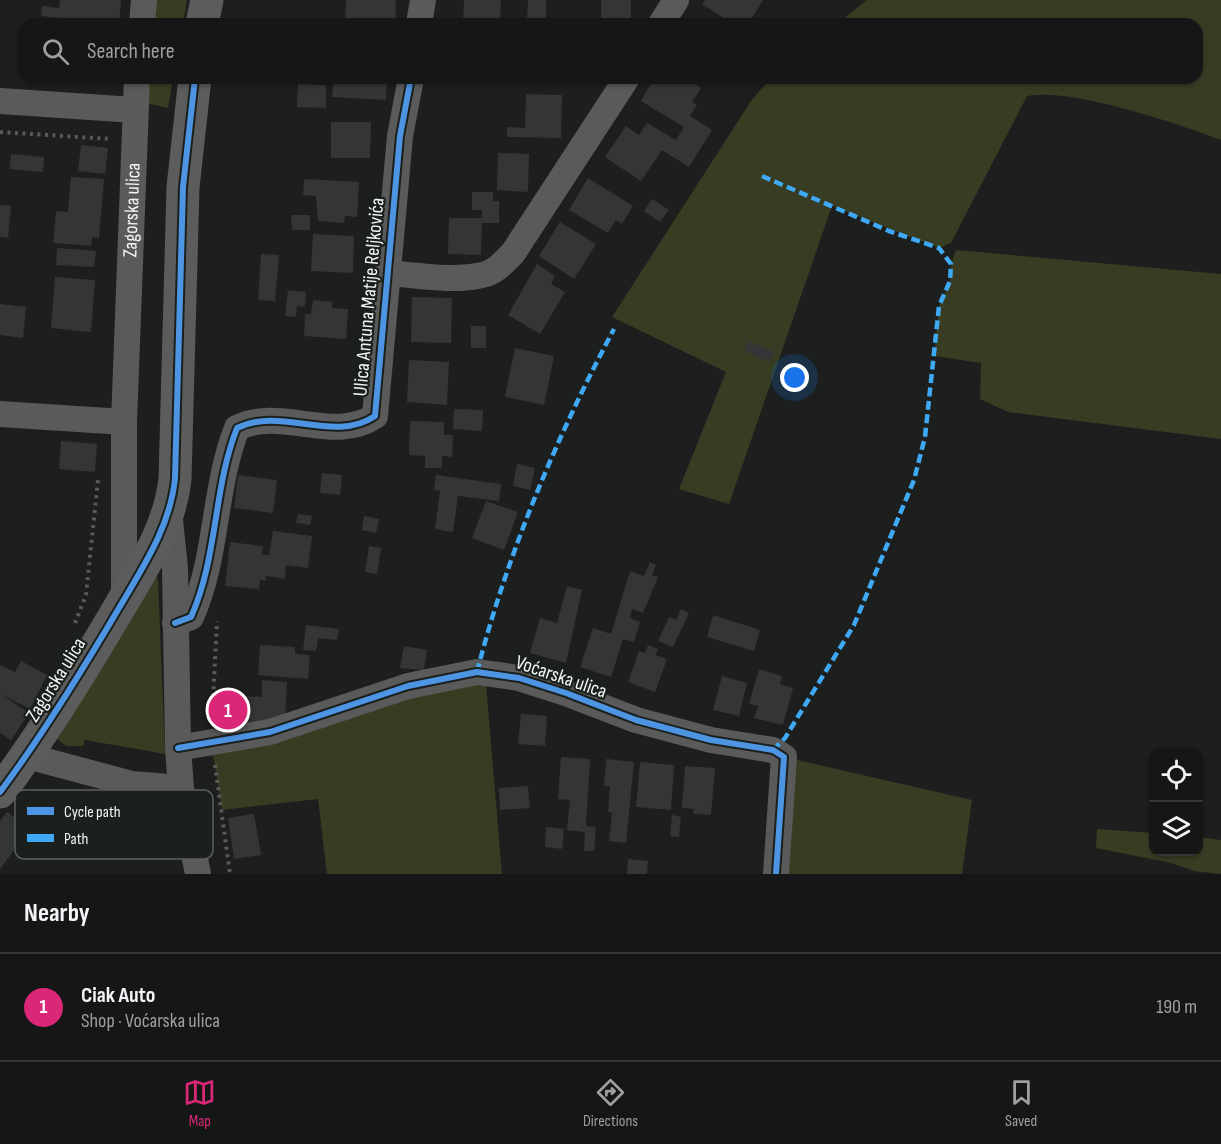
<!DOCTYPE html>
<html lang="en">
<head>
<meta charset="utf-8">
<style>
  body { margin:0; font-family:"Sofia Sans Condensed",sans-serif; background:#1e201f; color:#f1f3f6 }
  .controls { position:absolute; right:18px; bottom:18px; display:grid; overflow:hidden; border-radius:12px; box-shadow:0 2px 4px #0004 }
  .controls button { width:54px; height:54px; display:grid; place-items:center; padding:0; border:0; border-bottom:2px solid #343635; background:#151716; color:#f1f3f6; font:30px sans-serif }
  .you { position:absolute; left:795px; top:378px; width:21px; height:21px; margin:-15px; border:4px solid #fff; border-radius:50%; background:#1a73e8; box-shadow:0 0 0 9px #1a73e833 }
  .badge { display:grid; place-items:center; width:39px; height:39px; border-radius:50%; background:#db2777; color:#fff; font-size:20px; font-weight:700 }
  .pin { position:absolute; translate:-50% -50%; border:3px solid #fff; box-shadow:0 2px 6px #0006 }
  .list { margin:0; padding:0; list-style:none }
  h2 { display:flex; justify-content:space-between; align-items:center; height:78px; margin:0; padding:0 24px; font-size:26px }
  h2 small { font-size:20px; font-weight:400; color:#9d9fa1 }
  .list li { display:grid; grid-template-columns:39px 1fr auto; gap:18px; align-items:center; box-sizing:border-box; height:108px; padding:0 24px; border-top:2px solid #343635 }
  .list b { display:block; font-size:22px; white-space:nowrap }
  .list p { margin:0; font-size:20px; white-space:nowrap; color:#9d9fa1 }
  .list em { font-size:20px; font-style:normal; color:#9d9fa1 }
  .icon { flex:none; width:33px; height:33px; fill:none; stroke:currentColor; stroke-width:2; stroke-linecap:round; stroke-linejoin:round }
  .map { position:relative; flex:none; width:1221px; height:874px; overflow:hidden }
  .search { position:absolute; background:#151716; box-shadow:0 2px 4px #0004; left:18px; right:18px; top:18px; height:66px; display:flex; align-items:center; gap:15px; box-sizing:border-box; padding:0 21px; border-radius:18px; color:#9d9fa1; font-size:22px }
  .sheet { height:186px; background:#151716 }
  nav { display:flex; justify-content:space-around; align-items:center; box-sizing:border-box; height:84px; border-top:2px solid #343635; background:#151716; font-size:16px; color:#9d9fa1 }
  nav a { display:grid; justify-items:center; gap:3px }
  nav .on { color:#db2777 }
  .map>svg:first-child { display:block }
  .green { fill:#373c23 }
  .building { fill:#333634 }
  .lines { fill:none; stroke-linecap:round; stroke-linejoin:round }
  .path { stroke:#595a59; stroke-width:4; stroke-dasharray:3 4.5; stroke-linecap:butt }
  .minor { stroke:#595a59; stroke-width:26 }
  .secondary { stroke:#5c5c5c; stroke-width:33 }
  .quiet { stroke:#3fa9f5; stroke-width:4.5; stroke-dasharray:9 4.5; stroke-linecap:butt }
  .cycleway-casing { stroke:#1b201d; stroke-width:10 }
  .cycleway { stroke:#4d94e3; stroke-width:6 }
  .labels { text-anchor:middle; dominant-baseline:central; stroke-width:4.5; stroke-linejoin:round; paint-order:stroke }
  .street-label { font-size:20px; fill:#f2f6f3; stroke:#1b201d }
  .key { fill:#1b201d; stroke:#5c605d; stroke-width:1.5 }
  .key-label { font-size:16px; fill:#f2f6f3 }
</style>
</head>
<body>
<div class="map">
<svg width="1221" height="874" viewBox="0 0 1221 874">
  <rect width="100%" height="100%" fill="#1c1f1d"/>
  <g class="green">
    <polygon points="144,0 187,0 183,24 143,24"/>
    <path d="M867,0H1221V140C1176,123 1072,88 1027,96L951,243L939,248L832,206L729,504L679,489L726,372L612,317L751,101L771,78H1197V24H837Z"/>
    <polygon points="141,78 173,78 168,108 140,102"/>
    <polygon points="956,250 1221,274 1221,439 1008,412 980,399 981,363 934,356 939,306 950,281 951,264"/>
    <polygon points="155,575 158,579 165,754 85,740 83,746 66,746 57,739 57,733"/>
    <polygon points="485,672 502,874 327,874 318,799 222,810 211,743"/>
    <polygon points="784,757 972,800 962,874 776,874"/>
    <polygon points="1097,829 1153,833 1154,852 1198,852 1199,837 1221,840 1221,874 1194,871 1171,863 1096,848"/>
  </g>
  <g class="building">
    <polygon points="60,0 121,0 119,24 41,16 42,6 59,8"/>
    <polygon points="346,0 396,0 395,24 345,24"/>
    <polygon points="464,0 501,0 500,23 463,21"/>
    <polygon points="528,0 546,0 546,20 527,20"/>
    <rect x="601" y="0" width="30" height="18"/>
    <polygon points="705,0 763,0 748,24 733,24 702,4"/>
    <polygon points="334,78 387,78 386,100 332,97"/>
    <polygon points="654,78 685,78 701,88 692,102 697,105 690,116 712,130 689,167 662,150 641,181 605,157 626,126 639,135 647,123 676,140 684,127 641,101"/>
    <polygon points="298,84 326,85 326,108 297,107"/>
    <polygon points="526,94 562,95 561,138 507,137 507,127 525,128"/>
    <polygon points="331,122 371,122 370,158 331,158"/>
    <polygon points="81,145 108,148 105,174 78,171"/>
    <polygon points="498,153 529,154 528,192 497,190"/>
    <polygon points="11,154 44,157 43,172 10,169"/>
    <polygon points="71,177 104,179 99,238 92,237 91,246 53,243 56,211 68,212"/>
    <polygon points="588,178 633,206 622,224 616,220 608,233 569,210"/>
    <polygon points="304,179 359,182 357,217 345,216 344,223 318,221 316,196 303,195"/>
    <polygon points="472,192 493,192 493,201 499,201 499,223 482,223 481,255 448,254 449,218 482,218 482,210 472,210"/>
    <polygon points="652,199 669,210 660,222 644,211"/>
    <polygon points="0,205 11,206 8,238 0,237"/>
    <polygon points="291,215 310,215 310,230 292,230"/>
    <polygon points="560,222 596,244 574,279 539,256"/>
    <polygon points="313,234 354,236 353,273 311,271"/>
    <polygon points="57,248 96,251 94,267 56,265"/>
    <polygon points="261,254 279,255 275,301 258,300"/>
    <polygon points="537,264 555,276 551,284 565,292 540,334 508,315"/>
    <polygon points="55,277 95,280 91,332 51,328"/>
    <polygon points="288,290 306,292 305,307 297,306 296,317 285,316"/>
    <polygon points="412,297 452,298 451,343 411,342"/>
    <polygon points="313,300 333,302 332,308 348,309 346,339 304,336 305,314 311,314"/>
    <polygon points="0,304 26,307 23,338 0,335"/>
    <rect x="471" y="326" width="15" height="22"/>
    <polygon points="748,341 774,352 770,362 744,351"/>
    <polygon points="515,348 554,356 544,405 505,397"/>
    <polygon points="409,360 449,362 447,405 407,402"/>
    <polygon points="454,409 483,410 482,431 453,429"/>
    <polygon points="410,421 444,422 444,435 453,435 452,457 442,456 442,468 425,468 425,456 409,455"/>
    <polygon points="61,441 97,444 95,472 59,469"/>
    <polygon points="517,464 535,468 530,490 513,486"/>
    <polygon points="322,473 342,475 340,495 320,493"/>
    <polygon points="238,475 277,480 273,513 234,508"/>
    <polygon points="436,475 501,484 499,501 458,496 453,532 435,529 440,491 434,490"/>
    <polygon points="486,501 518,512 504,550 472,538"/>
    <polygon points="298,514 312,516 310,525 296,523"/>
    <polygon points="364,516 379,519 376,533 362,530"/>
    <polygon points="273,531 312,536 308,568 286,565 285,579 266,576 266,581 260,580 259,589 225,586 230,542 263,546 262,555 269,555"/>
    <polygon points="369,546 381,548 377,574 365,572"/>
    <polygon points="650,562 656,565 652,575 658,577 643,613 632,609 630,618 640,622 634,642 623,639 611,677 580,667 593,628 611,634 630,571 644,576"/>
    <polygon points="567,586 582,590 566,663 530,653 540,618 557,623"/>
    <polygon points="681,609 689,613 673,647 658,641 669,617 676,620"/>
    <polygon points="713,615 760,630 754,651 707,637"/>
    <polygon points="306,625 339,629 337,640 318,638 316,651 303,650"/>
    <polygon points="260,645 295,647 295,654 310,655 308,679 258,675"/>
    <polygon points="648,645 658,649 655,655 667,659 655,692 628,682 639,651 645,653"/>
    <polygon points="404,646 427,650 424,670 400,668"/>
    <polygon points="21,661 47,675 30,709 1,694 29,713 11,740 0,733 0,665 15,672"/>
    <polygon points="759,669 782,676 780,684 793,688 783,725 754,718 758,706 749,704"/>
    <polygon points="722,676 747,683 739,716 713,710"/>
    <polygon points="262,680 287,682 285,721 266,730 222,727 224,695 262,697"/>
    <polygon points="521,714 547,716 545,746 518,744"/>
    <polygon points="561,757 590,759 586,826 596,827 594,851 584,851 585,832 567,830 570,800 558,799"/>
    <polygon points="606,759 634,762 626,843 609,841 612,813 608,812 610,786 604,786"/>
    <polygon points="640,762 674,765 671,810 636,807"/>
    <polygon points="685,766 715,768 711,815 693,814 694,809 682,808"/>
    <polygon points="528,786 530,808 500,810 499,788"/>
    <polygon points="7,812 30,829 0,869 0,821"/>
    <polygon points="254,814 261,855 234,859 228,818"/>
    <polygon points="672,815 681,817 679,837 670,836"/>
    <polygon points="546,827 564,829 562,849 545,847"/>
    <polygon points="628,859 648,861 647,874 627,874"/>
  </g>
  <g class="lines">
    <g class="path">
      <polyline points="0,132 111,139"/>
      <polyline points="75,623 86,595 98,480"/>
      <polyline points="212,719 217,621"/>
      <polyline points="215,765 230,874"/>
    </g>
    <g class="minor">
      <polyline points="142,24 144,0"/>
      <polyline points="419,24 423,0"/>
      <polyline points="661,24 676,0"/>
      <polyline points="0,101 134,110"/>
      <path d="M387,273C417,275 452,282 482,275C495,273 504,262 513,253L627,78"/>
      <polyline points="0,414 124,422"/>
      <polyline points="169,510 175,568 178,748 181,788 198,874"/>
      <path id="s1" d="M124,598V422L137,78"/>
      <path d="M175,623L191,617C218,557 213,489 237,428C281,406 334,444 375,416L400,136L411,78"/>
      <polyline points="178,748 270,732 408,686 477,672 519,678 566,693 636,720 711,740 773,750 784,757 776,874"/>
      <polyline points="27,756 132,784 181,788"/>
    </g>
    <g class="secondary">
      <polyline points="202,24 207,0"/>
      <path d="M0,792C44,733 82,671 119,608C143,567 170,527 175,479L183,187L195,78"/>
    </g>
    <g class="quiet">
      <polyline points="762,176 889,231 939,248 951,264 950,281 939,306 925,437 914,480 854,625 785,738 773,750"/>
      <path d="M477,672C507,554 557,436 614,329"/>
    </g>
    <defs>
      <g id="cycleway">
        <path d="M175,623L191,617C218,557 213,489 237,428C281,406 334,444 375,416L400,136L411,78"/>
        <polyline points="178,748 270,732 408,686 477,672 519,678 566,693 636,720 711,740 773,750 784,757 776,874"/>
        <path d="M0,792C44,733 82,671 119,608C143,567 170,527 175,479L183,187L195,78"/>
      </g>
    </defs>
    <use href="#cycleway" class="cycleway-casing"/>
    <use href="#cycleway" class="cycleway"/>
  </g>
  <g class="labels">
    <g class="street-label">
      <text stroke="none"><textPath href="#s1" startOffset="388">Zagorska ulica</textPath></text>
      <text transform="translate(369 297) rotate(-85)">Ulica Antuna Matije Reljkovića</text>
      <text transform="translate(561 677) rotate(19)">Voćarska ulica</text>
      <text transform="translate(56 680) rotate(-58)">Zagorska ulica</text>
    </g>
  </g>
  <rect x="15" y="790" width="198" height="69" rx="9" class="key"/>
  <rect x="27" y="807" width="27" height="8" fill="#4d94e3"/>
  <rect x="27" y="834" width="27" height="8" fill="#3fa9f5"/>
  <g class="key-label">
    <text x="64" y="817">Cycle path</text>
    <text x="64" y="844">Path</text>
  </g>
</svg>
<div class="controls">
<button><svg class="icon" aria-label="locate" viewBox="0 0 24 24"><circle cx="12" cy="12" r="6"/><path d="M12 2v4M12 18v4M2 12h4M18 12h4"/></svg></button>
<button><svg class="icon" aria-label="layers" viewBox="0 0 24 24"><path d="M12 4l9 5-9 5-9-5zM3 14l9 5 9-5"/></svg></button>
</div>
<div class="you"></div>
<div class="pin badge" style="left:228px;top:710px">1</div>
<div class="search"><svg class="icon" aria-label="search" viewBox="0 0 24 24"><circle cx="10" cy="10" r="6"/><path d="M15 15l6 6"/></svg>Search here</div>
</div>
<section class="sheet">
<h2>Nearby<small></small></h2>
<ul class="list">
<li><span class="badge">1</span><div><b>Ciak Auto</b><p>Shop · Voćarska ulica</p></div><em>190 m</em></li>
</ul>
</section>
<nav>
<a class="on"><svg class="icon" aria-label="map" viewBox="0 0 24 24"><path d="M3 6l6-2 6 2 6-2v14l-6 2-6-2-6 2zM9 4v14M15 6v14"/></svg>Map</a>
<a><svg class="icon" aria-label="directions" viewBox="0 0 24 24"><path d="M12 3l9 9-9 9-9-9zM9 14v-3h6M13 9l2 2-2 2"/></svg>Directions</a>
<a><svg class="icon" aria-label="saved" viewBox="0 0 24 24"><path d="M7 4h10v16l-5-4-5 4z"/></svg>Saved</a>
</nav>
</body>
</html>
